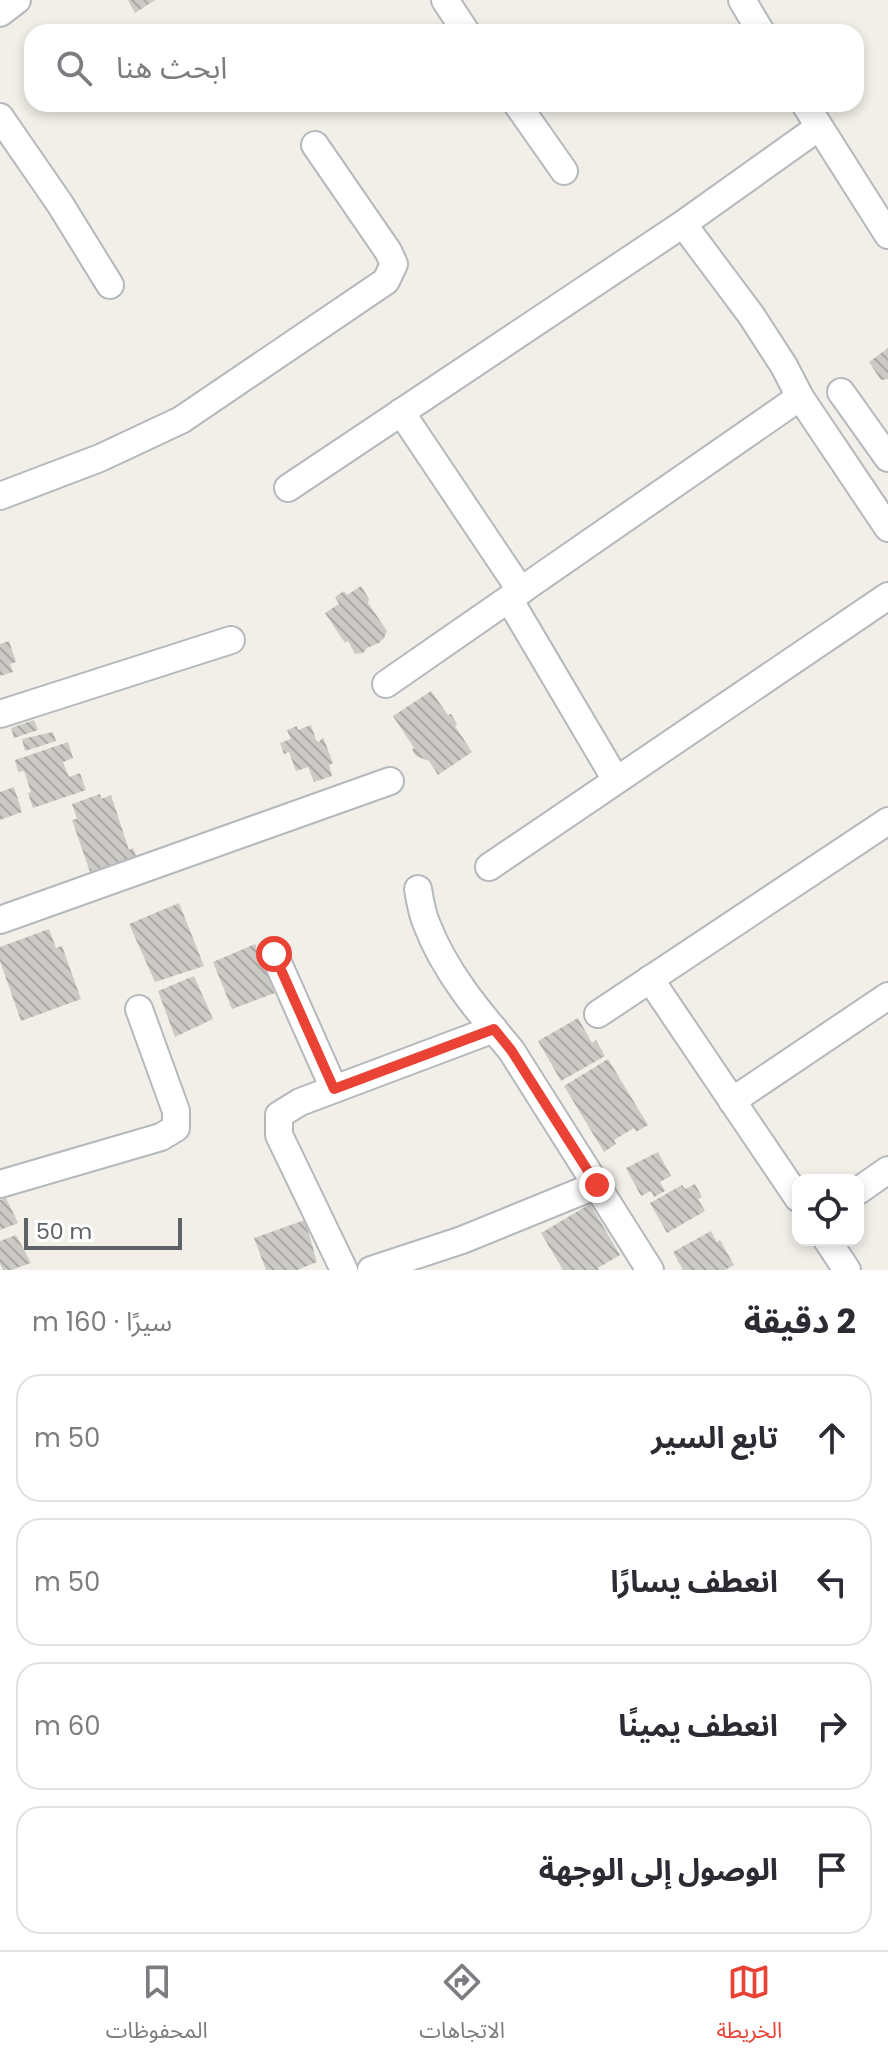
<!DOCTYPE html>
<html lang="ar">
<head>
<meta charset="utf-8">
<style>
  body { margin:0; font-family:Poppins,"Noto Sans Arabic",sans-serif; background:#f7f7f7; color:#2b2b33; direction:rtl }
  .controls { position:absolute; right:24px; bottom:24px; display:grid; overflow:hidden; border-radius:16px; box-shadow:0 4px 12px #0003 }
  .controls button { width:72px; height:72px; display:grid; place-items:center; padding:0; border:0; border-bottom:2px solid #e1e1e2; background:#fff; color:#2b2b33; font:40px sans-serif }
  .scale { position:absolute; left:24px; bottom:20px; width:158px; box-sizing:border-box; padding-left:8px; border:4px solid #5f6368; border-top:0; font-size:22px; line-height:28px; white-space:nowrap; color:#5f6368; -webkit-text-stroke:6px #fff; paint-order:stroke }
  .stop { position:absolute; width:24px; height:24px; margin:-18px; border:6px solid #ea4335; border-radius:50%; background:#fff }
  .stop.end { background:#ea4335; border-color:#fff; box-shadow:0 2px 8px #0008 }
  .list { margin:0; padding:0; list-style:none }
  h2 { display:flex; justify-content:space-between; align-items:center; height:104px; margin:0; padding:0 32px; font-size:34px }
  h2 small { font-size:26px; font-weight:400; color:#7c7c81 }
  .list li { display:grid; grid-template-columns:52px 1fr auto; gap:24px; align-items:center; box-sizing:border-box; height:128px; margin:0 16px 16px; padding:0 16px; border:2px solid #e1e1e2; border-radius:24px }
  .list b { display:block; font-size:30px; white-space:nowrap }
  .list em { font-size:26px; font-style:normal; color:#7c7c81 }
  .icon { flex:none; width:44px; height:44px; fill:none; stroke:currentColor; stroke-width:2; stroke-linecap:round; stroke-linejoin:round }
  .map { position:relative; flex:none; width:888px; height:1270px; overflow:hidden; direction:ltr }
  .search { position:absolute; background:#fff; box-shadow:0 4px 12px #0003; left:24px; right:24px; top:24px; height:88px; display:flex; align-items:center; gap:20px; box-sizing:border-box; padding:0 28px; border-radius:24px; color:#7c7c81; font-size:30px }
  .sheet { height:680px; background:#fff }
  nav { display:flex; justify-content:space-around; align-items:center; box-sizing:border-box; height:112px; border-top:2px solid #e1e1e2; background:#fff; font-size:22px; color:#7c7c81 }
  nav a { display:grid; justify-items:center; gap:4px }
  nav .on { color:#ea4335 }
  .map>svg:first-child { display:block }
  .building { fill:url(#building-back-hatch) }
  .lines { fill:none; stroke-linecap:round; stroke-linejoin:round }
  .minor-casing { stroke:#b5b8bc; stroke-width:30 }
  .minor { stroke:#fff; stroke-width:26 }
  .route { stroke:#ea4335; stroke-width:10 }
</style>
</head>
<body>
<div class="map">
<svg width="888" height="1270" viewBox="0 0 888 1270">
  <defs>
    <pattern id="building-back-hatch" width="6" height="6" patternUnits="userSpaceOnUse" patternTransform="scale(2)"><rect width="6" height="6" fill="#cccac5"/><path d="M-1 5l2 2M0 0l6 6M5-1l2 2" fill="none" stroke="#a9a8a4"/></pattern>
  </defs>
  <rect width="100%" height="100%" fill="#f1efe8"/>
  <g class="building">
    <polygon points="128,0 155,0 135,13"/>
    <polygon points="888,348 888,379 881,380 869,362"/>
    <polygon points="361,586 369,599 368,603 387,631 384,638 379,643 367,648 363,653 355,654 348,641 345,643 325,613 339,604 335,597 344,591 347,595"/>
    <polygon points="9,641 16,662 10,664 13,672 0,676 0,644"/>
    <polygon points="431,691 448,715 451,714 457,724 455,726 472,752 438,775 429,761 416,756 412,750 414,748 393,716"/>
    <polygon points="34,720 38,730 14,738 11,728"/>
    <polygon points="311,725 316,740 319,742 323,737 333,763 329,765 332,776 314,782 308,767 296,771 289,752 284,754 280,743 291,739 287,730 297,726 298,730"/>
    <polygon points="53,732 56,741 25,751 22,739"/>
    <polygon points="68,742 73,758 63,762 69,777 80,773 86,790 33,808 28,793 31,792 24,771 18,772 15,760"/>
    <polygon points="14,787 22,812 0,820 0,792"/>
    <polygon points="100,794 101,799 111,795 129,850 133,848 136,856 90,872 72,820 77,819 72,804"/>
    <polygon points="179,903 204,966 155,982 129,924"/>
    <polygon points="49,929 56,948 62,946 81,999 21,1021 0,961 0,947"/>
    <polygon points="255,944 275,993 232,1009 213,962"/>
    <polygon points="194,976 213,1019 175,1037 158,991"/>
    <polygon points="578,1018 592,1043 596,1040 605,1056 561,1081 538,1041"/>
    <polygon points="608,1059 648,1125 636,1132 634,1128 614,1140 616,1144 604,1152 564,1086"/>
    <polygon points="658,1152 671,1176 660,1182 665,1191 654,1197 651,1191 641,1196 626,1168"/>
    <polygon points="695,1184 702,1197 698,1199 705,1211 667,1233 650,1203 682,1185 685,1189"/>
    <polygon points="6,1198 18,1223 0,1230 0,1200"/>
    <polygon points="590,1204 620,1255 598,1268 599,1270 563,1270 541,1233"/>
    <polygon points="305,1220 317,1262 297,1270 266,1270 254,1238"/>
    <polygon points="711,1231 717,1242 720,1240 734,1265 725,1270 683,1270 673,1252"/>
    <polygon points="16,1235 31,1263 11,1270 3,1270 0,1264 0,1241"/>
  </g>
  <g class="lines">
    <defs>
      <g id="minor">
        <polyline points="445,0 466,32"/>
        <polyline points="742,0 761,32"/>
        <polyline points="0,13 17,0"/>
        <polyline points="517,104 564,171"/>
        <polyline points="805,104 888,235"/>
        <polyline points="0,117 60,204 110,285"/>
        <polyline points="683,224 751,315 784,366 800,397 888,528"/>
        <polyline points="841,392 888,458"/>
        <polyline points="401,412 521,591"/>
        <polyline points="288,488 683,224 819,127"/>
        <polyline points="0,496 100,458 181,420 386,281 394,264 388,251 315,145"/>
        <polyline points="509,599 616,780"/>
        <polyline points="386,684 800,397"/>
        <polyline points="0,714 231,640"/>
        <polyline points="489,867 888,596"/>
        <path d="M418,889C420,901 422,914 427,925C445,972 479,1012 511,1050L650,1270"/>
        <polyline points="0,920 390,781"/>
        <polyline points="274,954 334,1089"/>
        <polyline points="650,979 798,1198"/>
        <polyline points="598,1014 888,821"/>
        <polyline points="732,1101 888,996"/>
        <polyline points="0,1184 161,1137 176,1128 176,1111 139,1009"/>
        <polyline points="858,1191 888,1170"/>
        <polyline points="827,1240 847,1270"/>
        <polyline points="344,1270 279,1135 279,1115 300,1102 494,1029"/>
        <polyline points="371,1270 462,1240 597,1185"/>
      </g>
    </defs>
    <use href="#minor" class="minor-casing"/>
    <use href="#minor" class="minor"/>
  </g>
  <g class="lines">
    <polyline class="route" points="274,954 334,1089 494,1029 511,1050 597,1185"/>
  </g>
</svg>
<div class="controls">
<button><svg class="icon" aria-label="locate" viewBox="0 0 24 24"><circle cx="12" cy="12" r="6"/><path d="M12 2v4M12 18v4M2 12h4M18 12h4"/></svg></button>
</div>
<div class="scale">50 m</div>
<div class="stop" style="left:274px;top:954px"></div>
<div class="stop end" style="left:597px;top:1185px"></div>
<div class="search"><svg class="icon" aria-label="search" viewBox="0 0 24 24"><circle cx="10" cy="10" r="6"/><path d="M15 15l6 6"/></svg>ابحث هنا</div>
</div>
<section class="sheet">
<h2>2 دقيقة<small>سيرًا · 160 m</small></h2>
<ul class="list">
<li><svg class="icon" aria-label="ahead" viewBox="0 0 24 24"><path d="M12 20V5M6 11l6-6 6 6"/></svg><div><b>تابع السير</b></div><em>50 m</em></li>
<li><svg class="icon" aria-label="left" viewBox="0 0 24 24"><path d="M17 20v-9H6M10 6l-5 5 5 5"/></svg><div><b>انعطف يسارًا</b></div><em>50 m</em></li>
<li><svg class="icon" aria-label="right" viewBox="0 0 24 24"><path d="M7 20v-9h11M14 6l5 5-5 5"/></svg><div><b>انعطف يمينًا</b></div><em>60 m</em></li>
<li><svg class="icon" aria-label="arrive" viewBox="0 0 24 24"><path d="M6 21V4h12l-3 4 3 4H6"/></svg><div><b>الوصول إلى الوجهة</b></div></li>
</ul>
</section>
<nav>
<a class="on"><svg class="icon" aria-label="map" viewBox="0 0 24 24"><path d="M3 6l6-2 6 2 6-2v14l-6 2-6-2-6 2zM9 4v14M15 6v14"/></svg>الخريطة</a>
<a><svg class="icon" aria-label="directions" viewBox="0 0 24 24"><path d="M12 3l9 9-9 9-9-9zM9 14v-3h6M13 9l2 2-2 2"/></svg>الاتجاهات</a>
<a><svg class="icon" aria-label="saved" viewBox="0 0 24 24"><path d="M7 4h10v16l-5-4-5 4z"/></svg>المحفوظات</a>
</nav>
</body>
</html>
